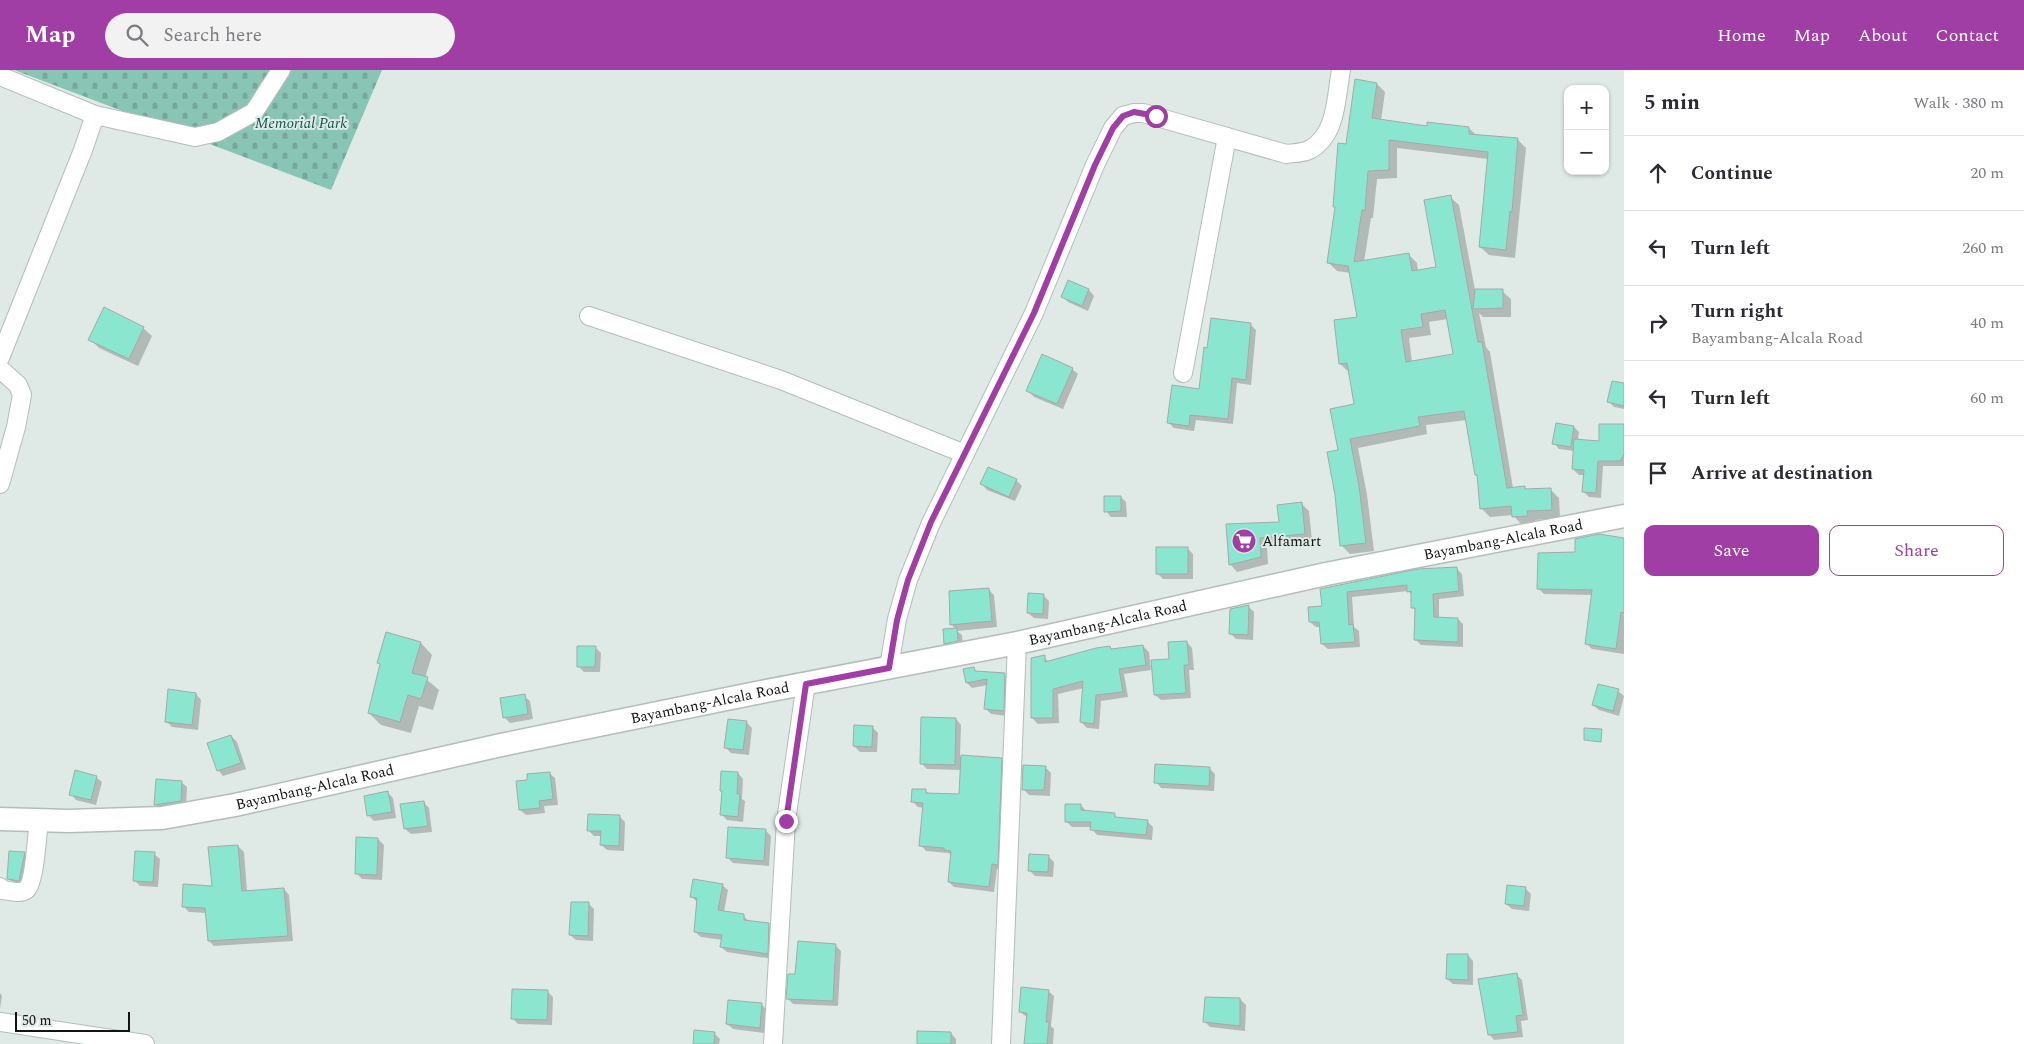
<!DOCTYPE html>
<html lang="en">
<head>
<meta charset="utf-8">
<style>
  body { margin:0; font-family:Spectral,serif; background:#f2f2f3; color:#2b2b33 }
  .controls { position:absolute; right:15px; top:15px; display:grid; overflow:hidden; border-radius:10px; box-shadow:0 1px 4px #0004 }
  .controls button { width:45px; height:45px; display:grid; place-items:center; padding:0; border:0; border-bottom:1px solid #e1e1e2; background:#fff; color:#2b2b33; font:25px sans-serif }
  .scale { position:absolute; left:15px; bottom:12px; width:115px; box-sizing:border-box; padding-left:5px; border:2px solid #111413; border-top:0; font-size:14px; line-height:18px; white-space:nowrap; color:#111413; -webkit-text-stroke:4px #dfe9e6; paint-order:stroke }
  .stop { position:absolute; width:15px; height:15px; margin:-11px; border:4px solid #a03ea5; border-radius:50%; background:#fff }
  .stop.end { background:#a03ea5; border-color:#fff; box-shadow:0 1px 5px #0008 }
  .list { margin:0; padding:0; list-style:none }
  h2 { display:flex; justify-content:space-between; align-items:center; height:65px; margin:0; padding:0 20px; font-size:21px }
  h2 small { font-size:16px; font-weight:400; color:#7c7c81 }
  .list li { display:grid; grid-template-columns:32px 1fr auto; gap:15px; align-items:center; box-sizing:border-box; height:75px; padding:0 20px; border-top:1px solid #e1e1e2 }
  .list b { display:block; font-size:19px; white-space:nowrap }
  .list p { margin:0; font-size:16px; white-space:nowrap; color:#7c7c81 }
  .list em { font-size:16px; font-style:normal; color:#7c7c81 }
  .actions { display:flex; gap:10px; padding:15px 20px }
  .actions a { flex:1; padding:11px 0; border:1px solid #a03ea5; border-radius:10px; text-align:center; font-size:18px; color:#a03ea5 }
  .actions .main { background:#a03ea5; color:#fff }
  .icon { flex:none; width:28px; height:28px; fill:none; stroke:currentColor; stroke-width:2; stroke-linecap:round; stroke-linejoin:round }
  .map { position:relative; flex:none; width:1624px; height:974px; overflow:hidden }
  header { display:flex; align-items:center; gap:30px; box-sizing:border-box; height:70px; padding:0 25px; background:#a03ea5; color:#fff }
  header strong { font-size:24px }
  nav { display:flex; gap:28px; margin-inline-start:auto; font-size:18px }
  .search { width:350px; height:45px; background:#f2f2f3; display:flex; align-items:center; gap:12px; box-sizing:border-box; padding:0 18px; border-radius:28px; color:#7c7c81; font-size:19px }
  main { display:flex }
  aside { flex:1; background:#fff }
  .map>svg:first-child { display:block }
  .cemetery { fill:url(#cemetery-stones) }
  .shadow { fill:#0003; fill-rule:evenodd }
  .building { fill:#8be6cf; stroke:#a2aba8; fill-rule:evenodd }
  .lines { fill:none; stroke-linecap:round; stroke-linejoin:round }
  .minor-casing { stroke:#b3bdba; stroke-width:20 }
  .major-casing { stroke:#b3bdba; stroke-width:25 }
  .minor { stroke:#fff; stroke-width:18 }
  .major { stroke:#fff; stroke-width:22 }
  .route { stroke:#a03ea5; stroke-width:6 }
  .labels { text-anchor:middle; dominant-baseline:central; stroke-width:4; stroke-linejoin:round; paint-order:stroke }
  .park-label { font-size:15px; font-style:italic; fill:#09594a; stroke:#dfe9e6 }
  .street-label { font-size:15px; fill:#111413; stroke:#dfe9e6 }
  .poi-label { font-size:15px; fill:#111413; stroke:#dfe9e6; text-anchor:start }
</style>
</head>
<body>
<header>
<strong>Map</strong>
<div class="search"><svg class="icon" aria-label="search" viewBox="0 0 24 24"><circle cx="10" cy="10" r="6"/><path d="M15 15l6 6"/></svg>Search here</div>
<nav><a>Home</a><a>Map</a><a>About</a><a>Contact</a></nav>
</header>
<main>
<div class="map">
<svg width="1624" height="974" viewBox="0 0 1624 974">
  <defs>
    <pattern id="cemetery-stones" width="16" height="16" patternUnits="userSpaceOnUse" patternTransform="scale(1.25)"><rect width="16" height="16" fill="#89c5b5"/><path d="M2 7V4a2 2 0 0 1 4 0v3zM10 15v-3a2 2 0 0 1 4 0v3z" fill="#75a89b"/></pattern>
  </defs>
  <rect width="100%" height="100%" fill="#dfe9e6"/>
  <polygon class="cemetery" points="14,0 382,0 331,120"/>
  <g class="shadow">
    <path d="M1377,14L1385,22L1381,51L1428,57L1469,58L1477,66L1517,69L1526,78L1515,188L1489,185L1480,177L1488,89L1397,78V108L1377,109L1373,148H1371L1364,192L1408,184L1417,193L1418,201L1438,198L1450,127L1459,135L1475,220L1502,221L1511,229V247H1483L1479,243L1486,277L1490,282L1513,418H1525L1527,420L1550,419L1559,428L1560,448L1535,450L1536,455H1522L1513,445L1490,447L1481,438L1479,407L1476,405L1467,350L1426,355L1427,364L1358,378L1367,425L1374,481L1350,484L1342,476L1340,381L1355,335L1349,302L1340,294L1358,248L1351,203L1337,201L1328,192L1336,139L1334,137L1348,75ZM1448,249L1454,286L1412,292L1409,268L1431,265L1429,252Z"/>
    <polygon points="1069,212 1089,220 1094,226 1088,241 1068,232 1062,226"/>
    <polygon points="1250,254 1256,260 1251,315 1237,313 1233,354 1196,350 1194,361 1174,358 1169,353 1200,320 1209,279"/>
    <polygon points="143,258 152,266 138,296 99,278 90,269"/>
    <polygon points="1072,299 1078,304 1063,339 1034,327 1028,321"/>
    <polygon points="1624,315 1624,339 1614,337 1609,332"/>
    <polygon points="1624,355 1624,396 1603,396 1601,428 1589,427 1583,421 1585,405 1579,405 1573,399 1575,381 1559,379 1554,373 1574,357 1579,362 1578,370 1601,373"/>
    <polygon points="1016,410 1022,416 1015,431 987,420 982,414"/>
    <polygon points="1121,427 1126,432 1127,447 1111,447 1106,441"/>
    <polygon points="1301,433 1309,441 1312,471 1267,476 1268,494 1237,502 1230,494 1228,455 1280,453"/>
    <polygon points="1624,472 1624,584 1592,579 1587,574 1593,525 1544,524 1538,518 1577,483"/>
    <polygon points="1187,478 1193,484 1193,509 1163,509 1157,503"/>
    <polygon points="1456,498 1462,504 1464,526 1439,529 1439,548 1458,549 1463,554 1463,577 1421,575 1416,570 1417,541 1412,537 1412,525 1408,521 1352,527 1354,557 1359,561 1360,577 1328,579 1322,574 1321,557 1316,557 1310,552 1323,538 1321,520"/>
    <polygon points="988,519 994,525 997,557 957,561 962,565 963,576 950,579 945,573 956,560 952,555 950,522"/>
    <polygon points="1043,525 1049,531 1048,549 1034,548 1028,543"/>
    <polygon points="1248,536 1254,542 1253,570 1236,569 1231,564"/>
    <polygon points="1187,572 1192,578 1194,600 1189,600 1191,628 1161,630 1155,625 1171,590"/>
    <polygon points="421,573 432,585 425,608 439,620 433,640 419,636 411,663 381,655 369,643 381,595 378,593"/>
    <polygon points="1143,576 1149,582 1151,600 1124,604 1128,627 1101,631 1099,659 1087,658 1081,652 1084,618 1058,624 1059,653 1038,654 1032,648 1044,587 1049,592 1110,578 1113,580"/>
    <polygon points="595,577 601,583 600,602 584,602 578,596"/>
    <polygon points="974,599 977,602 1005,605 1010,610 1009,646 991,644 986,639 988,615 972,618 967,613"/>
    <polygon points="1618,621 1624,626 1619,646 1599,640 1593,635"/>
    <polygon points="196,624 201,630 198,660 172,657 166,651"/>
    <polygon points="524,626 530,631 533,649 510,653 504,647"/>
    <polygon points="956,649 961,655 960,686 1001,689 1007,695 1003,800 997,799 994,822 954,817 949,812 952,785 948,783 926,781 921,775 924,738 918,737 913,732 925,720 929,724 960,726 962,700 927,699 921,693"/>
    <polygon points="746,652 752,658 749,685 731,683 726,678"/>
    <polygon points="873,658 878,663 877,682 860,682 854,676"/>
    <polygon points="231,666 237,672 246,699 223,706 218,700"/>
    <polygon points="1045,697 1051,703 1050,726 1029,725 1023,719"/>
    <polygon points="1209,698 1215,704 1214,721 1161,718 1156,712"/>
    <polygon points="549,703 555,708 558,735 544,736 545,743 526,745 520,740 529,711"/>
    <polygon points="738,703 743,709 742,729 745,731 743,752 727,750 722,745 723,723 721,721"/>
    <polygon points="96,707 102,712 96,735 76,730 71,724"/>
    <polygon points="181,712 187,717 186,737 161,740 156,735"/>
    <polygon points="388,723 393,728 396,748 374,751 369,746"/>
    <polygon points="423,732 429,738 432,762 411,764 405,759 401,735"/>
    <polygon points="1081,735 1086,741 1114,745 1119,749 1147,751 1153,757 1152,770 1097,765 1092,759 1092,757 1072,757 1066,751"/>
    <polygon points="619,746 625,752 624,781 607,780 601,775 602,766 594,766 589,761"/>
    <polygon points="766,761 771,766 769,796 733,793 727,787"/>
    <polygon points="378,769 384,775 382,810 362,809 356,803"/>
    <polygon points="238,776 244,782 247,821 284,819 289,825 293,871 214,876 209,871 207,843 189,842 183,836 213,818"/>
    <polygon points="24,783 27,786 21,813 11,811 8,808"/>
    <polygon points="154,784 160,789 158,817 140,816 134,810"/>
    <polygon points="1048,786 1054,792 1053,807 1035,806 1029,800"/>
    <polygon points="722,815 728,820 724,842 743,845 749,852 769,855 774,860 773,889 727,882 721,877 723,870 701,867 695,862 697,832 691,826"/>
    <polygon points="1525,818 1531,824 1529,841 1512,839 1506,834"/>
    <polygon points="589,834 594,839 593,871 576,870 570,865"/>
    <polygon points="835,875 841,881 838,936 793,934 788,929"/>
    <polygon points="1468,885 1473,891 1473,915 1453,914 1447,909"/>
    <polygon points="1517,905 1522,910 1528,950 1521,951 1523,967 1494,970 1489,964"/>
    <polygon points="1048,921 1054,926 1051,956 1054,959 1053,974 1025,974 1028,948 1020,942"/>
    <polygon points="548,922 553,927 552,955 518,954 512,948"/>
    <polygon points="0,923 2,926 0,939"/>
    <polygon points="1240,929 1246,935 1245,961 1210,957 1205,952"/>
    <polygon points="761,934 767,940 765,963 733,959 727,954"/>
    <polygon points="714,963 720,969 719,974 694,974"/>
    <polygon points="951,963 956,969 956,974 918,974"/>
  </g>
  <g class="building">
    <path d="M1355,9L1377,13L1372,48L1427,56V52L1469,57V64L1518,68L1512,142L1510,141L1506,180L1479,177L1488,82L1389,70V100L1368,101L1365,140H1362L1354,192L1409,183L1412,201L1436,197L1424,130L1451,125L1478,272H1482L1507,418L1525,416V419L1551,418L1552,440L1527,441L1528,446L1512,447L1511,436L1480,439L1477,405H1475L1464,341L1418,347L1420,356L1350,369L1359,416L1366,473L1340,476L1335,425L1327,382L1338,380L1330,339L1354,334L1347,293L1339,294L1334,250L1357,247L1348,196L1327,193L1335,137H1333L1338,73L1346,74ZM1445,240L1453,284L1406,292L1401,260L1423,257L1421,244Z"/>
    <polygon points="1068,210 1089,219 1082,236 1061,227"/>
    <polygon points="1475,219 1503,219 1503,238 1473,239"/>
    <polygon points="104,237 144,257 129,289 88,270"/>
    <polygon points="1211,248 1251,253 1246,310 1232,308 1228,349 1190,345 1189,356 1167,353 1172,315 1199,319 1204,277 1207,278"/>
    <polygon points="1042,284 1073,298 1057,334 1026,321"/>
    <polygon points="1612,311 1624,313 1624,336 1607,332"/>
    <polygon points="1556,353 1574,356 1571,377 1552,374"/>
    <polygon points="1599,354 1624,354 1624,384 1620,391 1598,391 1596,423 1582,422 1584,400 1572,399 1574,369 1599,371"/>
    <polygon points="988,397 1017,409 1009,427 980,414"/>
    <polygon points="1104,426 1121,426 1121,441 1104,442"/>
    <polygon points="1302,432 1305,464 1260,468 1261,487 1229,495 1226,454 1279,452 1277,435"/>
    <polygon points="1599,464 1624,468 1624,543 1621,542 1616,579 1585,574 1592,520 1537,519 1538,483 1575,482 1575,469"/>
    <rect x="1156" y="477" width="32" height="27"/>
    <polygon points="1457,497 1459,521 1433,524 1434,547 1458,548 1458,572 1414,570 1415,538 1411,538 1411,521 1407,522 1407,515 1347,522 1349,555 1353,554 1355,572 1321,574 1319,552 1309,552 1308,537 1322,536 1320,519 1418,499"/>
    <polygon points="989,518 992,551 950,555 949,521"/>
    <polygon points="1028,523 1044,524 1043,544 1027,543"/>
    <polygon points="1249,535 1248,565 1229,564 1230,539"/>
    <polygon points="957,558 958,571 944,574 943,559"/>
    <polygon points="386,562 421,572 412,603 428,607 421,629 408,625 400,652 368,643 380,594 377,593"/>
    <polygon points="1187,571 1189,595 1184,595 1186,623 1154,625 1151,590 1169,589 1168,572"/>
    <polygon points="1143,575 1146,595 1119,599 1123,622 1096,625 1094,654 1080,652 1083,611 1053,619 1053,648 1031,648 1031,588 1045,585 1045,592 1096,578 1110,576 1111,579"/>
    <polygon points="577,576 596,576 595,597 577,597"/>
    <polygon points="974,597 975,601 1005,603 1004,641 984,639 987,609 966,613 963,599"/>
    <polygon points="1598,614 1619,619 1613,641 1592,635"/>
    <polygon points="168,619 196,623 192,655 165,652"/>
    <polygon points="525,624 528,644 503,648 500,628"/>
    <polygon points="921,647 956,648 955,695 920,694"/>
    <polygon points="728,649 747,651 743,680 724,678"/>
    <polygon points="854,655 873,656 872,677 853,676"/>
    <polygon points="1584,658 1602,659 1601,672 1584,670"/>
    <polygon points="231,665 241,693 217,701 207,673"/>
    <polygon points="961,685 1002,688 998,795 992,794 989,817 948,812 951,781 944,780 944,778 919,776 923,733 911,732 912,719 926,719 926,723 959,724"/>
    <polygon points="1155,694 1210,697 1209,716 1154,713"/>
    <polygon points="1023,695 1046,696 1044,720 1022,720"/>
    <polygon points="75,700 97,706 91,730 69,725"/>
    <polygon points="721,701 738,702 737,724 740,724 738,747 720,745 722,721 720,721"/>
    <polygon points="550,702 553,729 539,731 540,738 519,740 516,711 527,710 527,704"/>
    <polygon points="156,709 182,711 181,731 154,735"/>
    <polygon points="388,721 392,742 367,746 364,726"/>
    <polygon points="424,731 428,756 404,759 400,734"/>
    <polygon points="1065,734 1081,734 1081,740 1115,743 1115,747 1148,750 1146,765 1090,760 1091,752 1065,752"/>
    <polygon points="588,744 620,745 619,776 600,775 601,761 587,761"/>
    <polygon points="728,757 766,759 764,791 726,788"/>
    <polygon points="356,767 378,768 377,805 355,804"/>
    <polygon points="238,775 242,821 284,818 288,866 208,871 205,838 182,837 183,814 212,816 208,777"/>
    <polygon points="9,781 25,782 19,811 7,809"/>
    <polygon points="135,781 155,782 153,812 133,811"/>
    <polygon points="1029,784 1049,785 1048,802 1028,801"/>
    <polygon points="693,809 723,814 718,840 744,844 744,850 769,853 768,884 720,877 722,865 694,862 697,828 690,827"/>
    <polygon points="1507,815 1526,817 1524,836 1505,834"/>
    <polygon points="571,832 589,832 588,866 569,865"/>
    <polygon points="798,871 836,874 833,931 786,929 788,904 795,904"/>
    <polygon points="1447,884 1468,884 1468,910 1446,909"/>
    <polygon points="1517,903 1523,945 1516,946 1518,962 1488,965 1478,909"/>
    <polygon points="1021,917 1049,920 1046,952 1049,952 1047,974 1024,974 1027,943 1019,942"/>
    <polygon points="512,919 548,920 547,950 511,949"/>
    <polygon points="1205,927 1240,928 1240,956 1203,952"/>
    <polygon points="728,930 762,933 760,958 726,954"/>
    <polygon points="694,960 715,962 714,974 693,974"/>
    <polygon points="917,961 951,962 951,974 917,974"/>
  </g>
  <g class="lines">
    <defs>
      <g id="minor">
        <polyline points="0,6 95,45 83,80 0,288"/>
        <polyline points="95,45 195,67 218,62 254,42 281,0"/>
        <polyline points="589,246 781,310 965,384"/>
        <polyline points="0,299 18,315 22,325 16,357 0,414"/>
        <polyline points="1183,303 1227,67"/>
        <path d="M889,597L897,549L908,510L931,453L1034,243L1095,95L1113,58L1123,46L1134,43H1143L1286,84C1294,83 1303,83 1309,80C1337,66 1336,27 1341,0"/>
        <path d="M0,817L3,820C10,821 19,824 26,820C35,813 37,763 39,751"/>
        <polyline points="0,952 145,974"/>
        <polyline points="773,974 786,751 806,613"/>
        <polyline points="1001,974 1017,573"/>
      </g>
      <g id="major">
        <path id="s1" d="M0,749L69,751L162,748L235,735L501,675L756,623L1017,573L1326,504L1624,446"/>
      </g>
    </defs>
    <use href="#minor" class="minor-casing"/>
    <use href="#major" class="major-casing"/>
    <use href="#minor" class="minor"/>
    <use href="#major" class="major"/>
  </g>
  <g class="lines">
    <polyline class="route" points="786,751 806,614 889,598 897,550 908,510 931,452 1034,243 1095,95 1113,58 1123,46 1134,42 1156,46"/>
  </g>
  <defs>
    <symbol id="supermarket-disc" viewBox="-11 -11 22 22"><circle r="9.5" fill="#a03ea5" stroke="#dfe9e6"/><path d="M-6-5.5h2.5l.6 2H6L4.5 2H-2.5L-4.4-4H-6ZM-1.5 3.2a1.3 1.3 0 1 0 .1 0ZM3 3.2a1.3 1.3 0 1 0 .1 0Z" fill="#fff"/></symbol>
  </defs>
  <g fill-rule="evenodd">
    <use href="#supermarket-disc" x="1230" y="457" width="28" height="28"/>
  </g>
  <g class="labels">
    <g class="park-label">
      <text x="301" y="53">Memorial Park</text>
    </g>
    <g class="street-label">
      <text stroke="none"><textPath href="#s1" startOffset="1532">Bayambang-Alcala Road</textPath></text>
      <text stroke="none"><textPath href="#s1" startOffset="1128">Bayambang-Alcala Road</textPath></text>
      <text stroke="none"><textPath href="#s1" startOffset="722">Bayambang-Alcala Road</textPath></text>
      <text stroke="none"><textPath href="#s1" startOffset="318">Bayambang-Alcala Road</textPath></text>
    </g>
    <g class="poi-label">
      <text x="1262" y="471">Alfamart</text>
    </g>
  </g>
</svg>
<div class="controls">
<button>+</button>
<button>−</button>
</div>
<div class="scale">50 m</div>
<div class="stop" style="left:1156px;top:46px"></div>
<div class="stop end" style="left:786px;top:751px"></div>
</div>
<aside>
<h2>5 min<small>Walk · 380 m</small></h2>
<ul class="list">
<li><svg class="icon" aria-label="ahead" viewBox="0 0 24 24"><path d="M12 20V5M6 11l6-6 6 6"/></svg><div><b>Continue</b></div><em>20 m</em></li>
<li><svg class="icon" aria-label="left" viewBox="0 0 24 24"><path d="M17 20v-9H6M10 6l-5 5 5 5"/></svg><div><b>Turn left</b></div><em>260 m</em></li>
<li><svg class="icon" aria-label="right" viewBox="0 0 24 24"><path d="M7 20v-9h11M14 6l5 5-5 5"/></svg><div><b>Turn right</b><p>Bayambang-Alcala Road</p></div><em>40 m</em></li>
<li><svg class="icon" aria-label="left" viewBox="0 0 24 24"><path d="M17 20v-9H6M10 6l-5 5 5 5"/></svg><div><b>Turn left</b></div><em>60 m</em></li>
<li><svg class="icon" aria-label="arrive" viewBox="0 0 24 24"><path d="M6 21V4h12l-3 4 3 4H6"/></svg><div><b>Arrive at destination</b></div></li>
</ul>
<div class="actions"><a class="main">Save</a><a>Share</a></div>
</aside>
</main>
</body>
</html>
